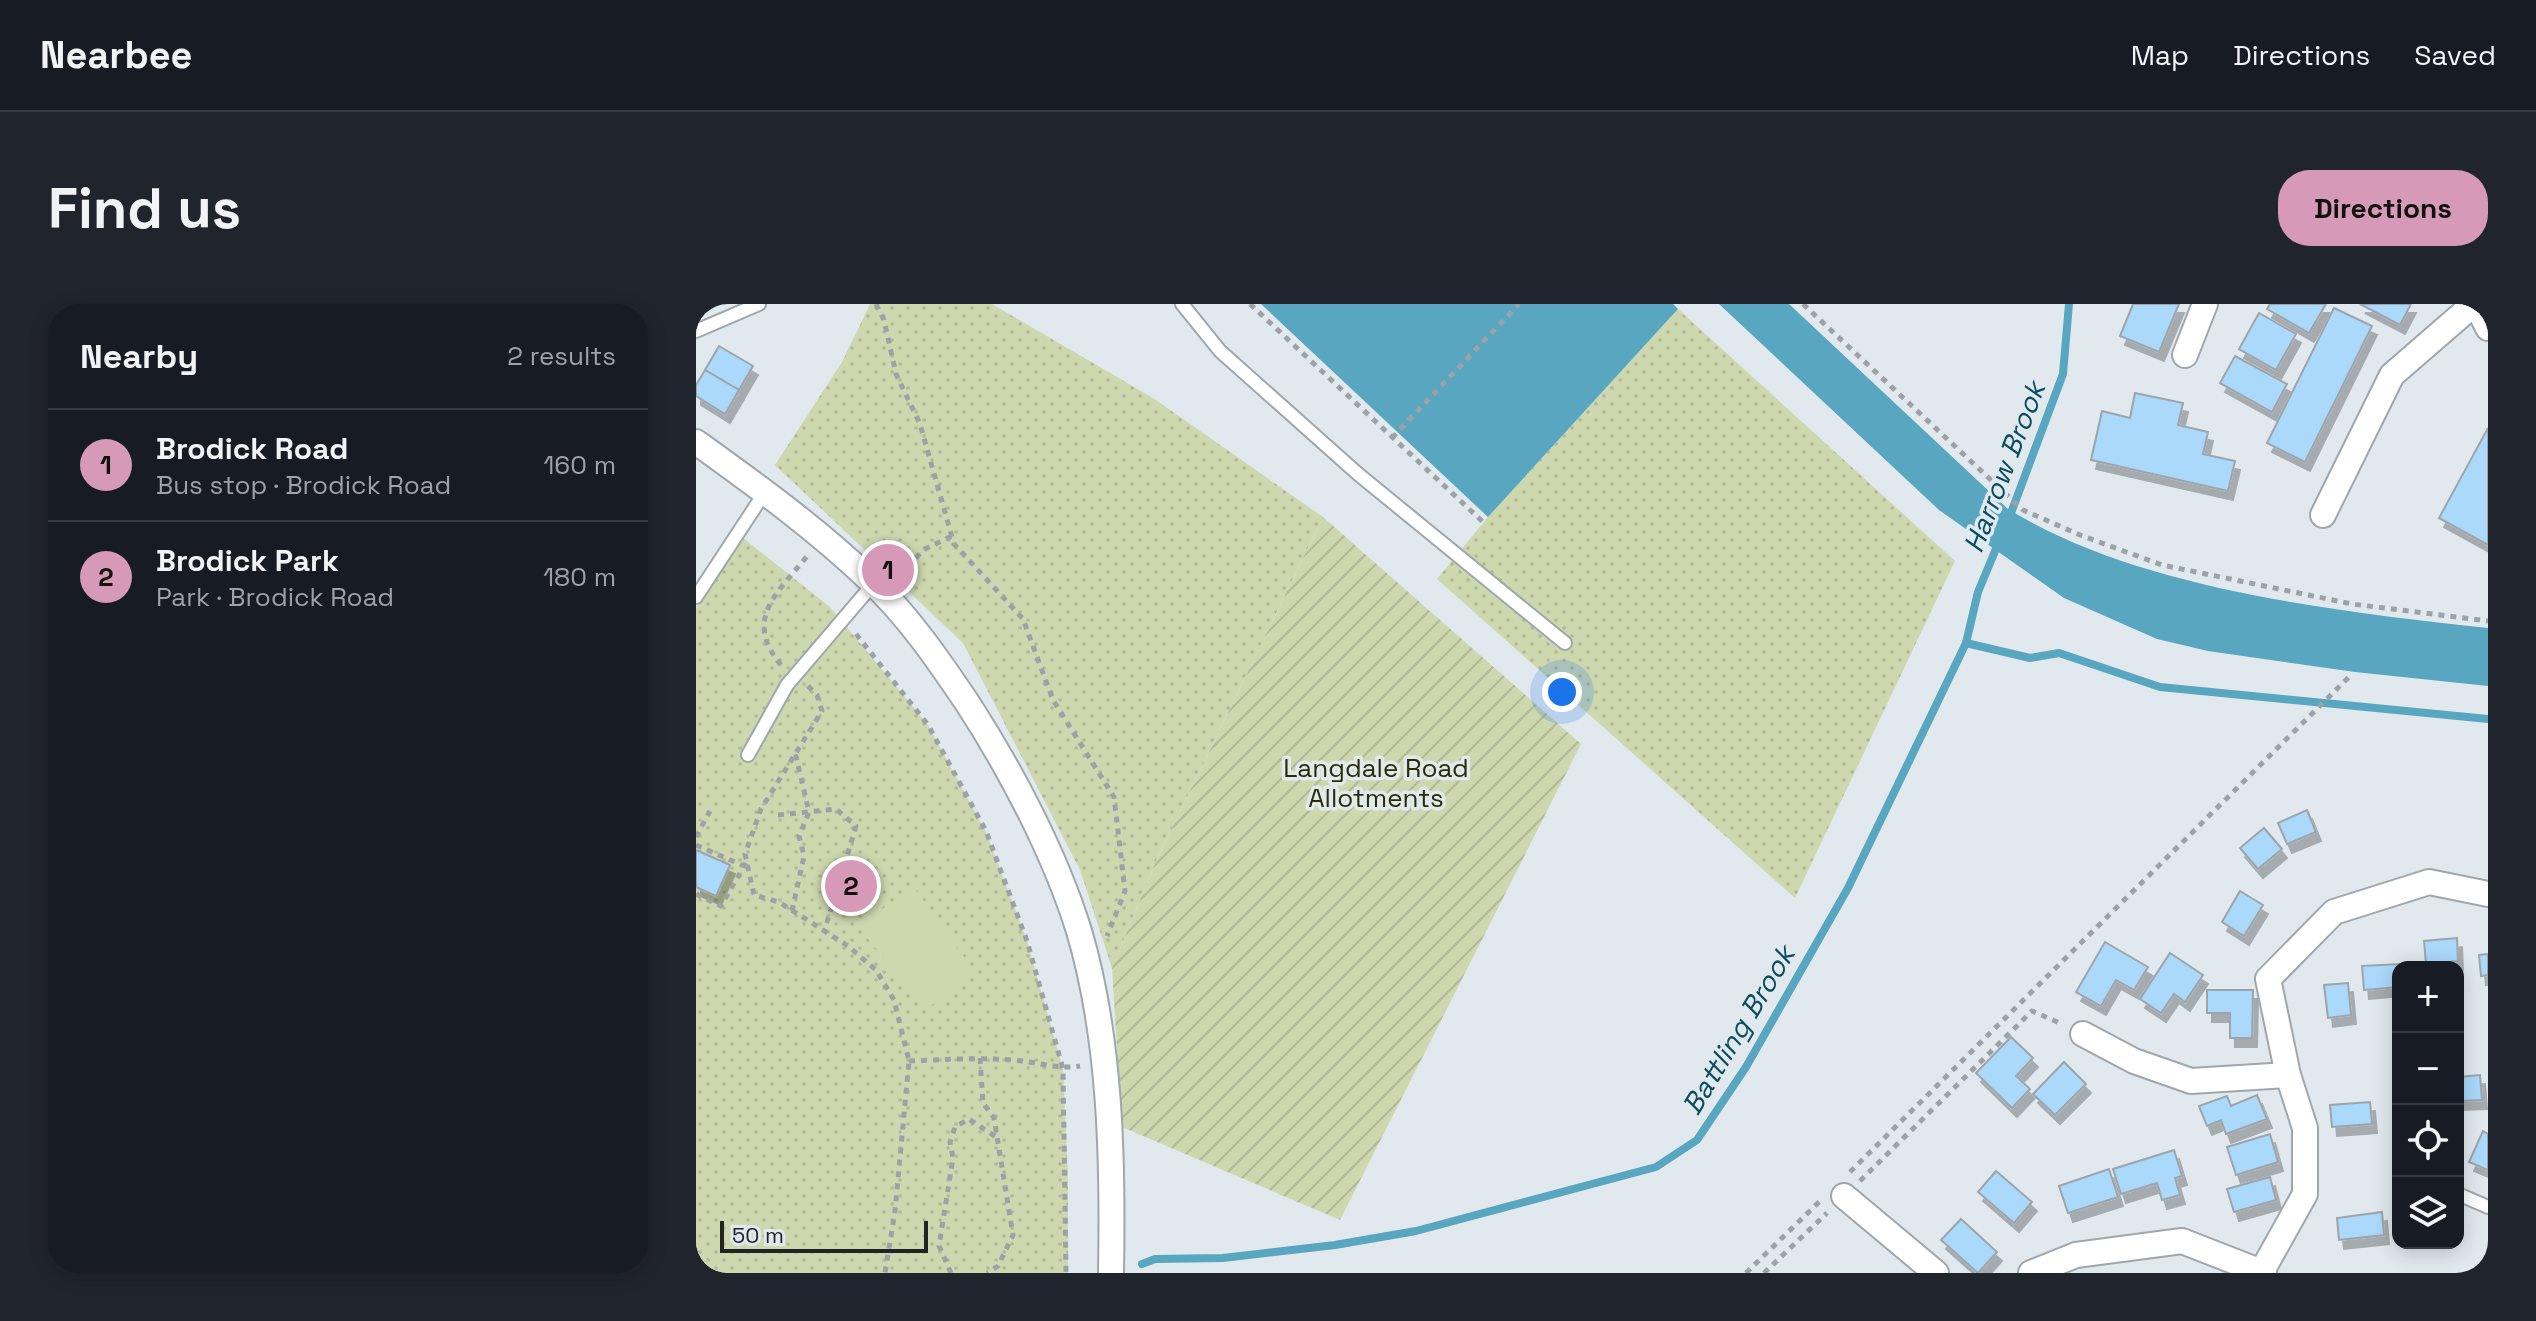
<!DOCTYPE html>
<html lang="en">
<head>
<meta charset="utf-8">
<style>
  body { margin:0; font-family:"Space Grotesk",sans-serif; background:#20242c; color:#f1f3f6 }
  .controls { position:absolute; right:24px; bottom:24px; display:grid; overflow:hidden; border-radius:16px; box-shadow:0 4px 20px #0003 }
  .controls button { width:72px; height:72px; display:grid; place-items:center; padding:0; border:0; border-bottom:2px solid #363941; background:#171b24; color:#f1f3f6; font:40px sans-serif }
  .scale { position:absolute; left:24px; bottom:20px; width:208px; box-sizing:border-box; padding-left:8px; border:4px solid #212426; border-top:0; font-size:22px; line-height:28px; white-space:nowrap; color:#212426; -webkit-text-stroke:6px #e1e9ef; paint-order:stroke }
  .you { position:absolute; left:866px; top:388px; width:28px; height:28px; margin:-20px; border:6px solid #fff; border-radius:50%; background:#1a73e8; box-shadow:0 0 0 12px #1a73e833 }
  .badge { display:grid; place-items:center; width:52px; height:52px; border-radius:50%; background:#d699b7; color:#111; font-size:26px; font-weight:700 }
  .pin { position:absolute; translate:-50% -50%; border:4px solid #fff; box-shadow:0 2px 8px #0006 }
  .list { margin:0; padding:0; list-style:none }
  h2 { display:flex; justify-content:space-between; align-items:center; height:104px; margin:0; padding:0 32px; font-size:34px }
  h2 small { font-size:26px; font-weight:400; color:#9ea1a6 }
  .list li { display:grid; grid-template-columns:52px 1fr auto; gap:24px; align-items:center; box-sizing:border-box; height:112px; padding:0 32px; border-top:2px solid #363941 }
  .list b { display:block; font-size:30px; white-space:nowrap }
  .list p { margin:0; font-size:26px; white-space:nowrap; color:#9ea1a6 }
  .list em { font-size:26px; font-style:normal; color:#9ea1a6 }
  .icon { flex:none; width:44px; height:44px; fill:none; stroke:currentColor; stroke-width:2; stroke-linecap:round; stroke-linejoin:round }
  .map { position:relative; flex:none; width:1792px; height:969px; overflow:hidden; border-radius:32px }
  header { display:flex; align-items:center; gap:48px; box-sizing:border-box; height:112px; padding:0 40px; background:#171b24; border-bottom:2px solid #363941 }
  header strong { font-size:38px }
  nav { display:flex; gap:44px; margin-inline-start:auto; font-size:28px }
  .intro { display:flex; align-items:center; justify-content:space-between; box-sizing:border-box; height:192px; padding:0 48px }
  h1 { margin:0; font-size:56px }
  .button { padding:20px 36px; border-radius:32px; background:#d699b7; color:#111; font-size:28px; font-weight:700 }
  main { display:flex; gap:48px; padding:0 48px }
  aside { flex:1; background:#171b24; border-radius:32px; box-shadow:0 4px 20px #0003 }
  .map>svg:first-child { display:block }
  .grass { fill:url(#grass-dots) }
  .garden { fill:url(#garden-furrows) }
  .pitch { fill:#ced8af }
  .water { fill:#58a6bf }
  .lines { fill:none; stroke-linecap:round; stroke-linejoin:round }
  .stream { stroke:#58a6bf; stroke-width:8 }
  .building { fill:#abd9fc; stroke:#9da5aa; stroke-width:2; filter:url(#shadow) }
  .lane-casing { stroke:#9fa7ad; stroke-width:16 }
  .street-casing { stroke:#9fa7ad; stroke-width:28 }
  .path { stroke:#9ca2a6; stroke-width:5; stroke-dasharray:6 6; stroke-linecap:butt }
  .lane { stroke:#fff; stroke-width:12 }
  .street { stroke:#fff; stroke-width:24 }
  .labels { text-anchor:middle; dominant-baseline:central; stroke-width:7; stroke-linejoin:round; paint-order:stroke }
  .park-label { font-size:26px; fill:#272f00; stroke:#e1e9ef }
  .water-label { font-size:28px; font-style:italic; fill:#064d5f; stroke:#e1e9ef }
</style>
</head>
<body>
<header>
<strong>Nearbee</strong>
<nav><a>Map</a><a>Directions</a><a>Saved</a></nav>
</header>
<div class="intro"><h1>Find us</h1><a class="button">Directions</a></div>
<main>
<aside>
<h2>Nearby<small>2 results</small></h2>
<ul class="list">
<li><span class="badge">1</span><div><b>Brodick Road</b><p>Bus stop · Brodick Road</p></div><em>160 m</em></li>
<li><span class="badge">2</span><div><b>Brodick Park</b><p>Park · Brodick Road</p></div><em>180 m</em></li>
</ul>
</aside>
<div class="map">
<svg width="1792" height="969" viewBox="0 0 1792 969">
  <defs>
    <pattern id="grass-dots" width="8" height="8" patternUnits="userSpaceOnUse" patternTransform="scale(2)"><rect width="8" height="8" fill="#ced8af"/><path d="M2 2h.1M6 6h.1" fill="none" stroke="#b1b996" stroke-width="1.8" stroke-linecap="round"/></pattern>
    <pattern id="garden-furrows" width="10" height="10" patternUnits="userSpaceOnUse" patternTransform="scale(2)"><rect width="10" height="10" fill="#ced8af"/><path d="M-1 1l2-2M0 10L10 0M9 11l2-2" fill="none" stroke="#b1b996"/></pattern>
    <filter id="shadow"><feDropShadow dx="5" dy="9" stdDeviation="0" flood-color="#0004"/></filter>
  </defs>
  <rect width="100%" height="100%" fill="#e1e9ef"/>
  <g class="grass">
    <polygon points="174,0 296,0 457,94 627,213 461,555 416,664 384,566 267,339 79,161 146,58"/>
    <polygon points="982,5 1259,257 1099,594 741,275 792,213"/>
    <polygon points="47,234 134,303 232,421 290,528 331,637 367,765 372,872 372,969 0,969 0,304"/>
  </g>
  <polygon class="garden" points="627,213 885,440 644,916 426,823 416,664 461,555"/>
  <polygon class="pitch" points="217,582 279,668 229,706 163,623"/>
  <g class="water">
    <polygon points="565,0 977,0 982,5 792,213"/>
    <path d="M1023,0H1093L1312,205C1444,286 1640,307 1792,324V382L1659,368L1512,347L1461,335L1368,294L1243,206Z"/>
  </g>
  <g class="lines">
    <g class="stream">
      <polyline points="1312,217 1367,70 1373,0"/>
      <polyline points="1270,339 1334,354 1363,349 1464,383 1792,415"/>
      <polyline points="446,960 459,955 527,954 639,941 720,927 960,863 1001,836 1050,763 1152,584 1270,339 1282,288 1302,240"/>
    </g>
  </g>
  <g class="building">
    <polygon points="1437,0 1483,0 1463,48 1424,32"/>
    <polygon points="1574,0 1630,0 1613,29 1571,5"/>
    <polygon points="1664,0 1715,0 1704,21"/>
    <polygon points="1638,4 1676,22 1609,158 1571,139"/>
    <polygon points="1563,9 1600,30 1580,66 1543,45"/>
    <polygon points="23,42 57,62 43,86 9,66"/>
    <polygon points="1539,52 1591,80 1576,108 1524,79"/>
    <polygon points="9,66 43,86 29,110 0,92 0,81"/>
    <polygon points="1439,89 1487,99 1482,121 1512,128 1507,150 1539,157 1532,187 1395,156 1406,107 1434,114"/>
    <polygon points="1792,124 1792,241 1743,214"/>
    <polygon points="1611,506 1620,528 1591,540 1582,519"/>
    <polygon points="1568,524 1586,545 1562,565 1544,544"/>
    <polygon points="0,546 34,561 20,592 0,583"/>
    <polygon points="1544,587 1567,601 1548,632 1526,618"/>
    <polygon points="1761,634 1762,657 1730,660 1728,637"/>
    <polygon points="1409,638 1452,663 1438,686 1420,676 1405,702 1380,688"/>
    <polygon points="1474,649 1507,671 1489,698 1478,690 1465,709 1444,695"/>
    <polygon points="1792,650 1792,671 1785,672 1783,651"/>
    <polygon points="1704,660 1702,683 1668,686 1666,662"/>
    <polygon points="1652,679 1655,711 1632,714 1628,681"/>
    <polygon points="1511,686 1557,686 1556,734 1534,734 1534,709 1511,709"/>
    <polygon points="1315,733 1337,754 1320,772 1334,785 1316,804 1280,769"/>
    <polygon points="1368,758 1390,780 1359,811 1337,790"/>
    <polygon points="1784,771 1786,796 1762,797 1762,773"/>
    <polygon points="1561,791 1571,815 1530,830 1525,816 1511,822 1503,802 1531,792 1535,802"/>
    <polygon points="1674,798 1676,820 1636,823 1634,801"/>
    <polygon points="1787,827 1792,830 1792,866 1773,858"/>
    <polygon points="1574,830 1582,858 1540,871 1531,843"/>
    <polygon points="1478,846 1486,872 1479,874 1484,891 1466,896 1461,879 1425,890 1417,865"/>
    <polygon points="1413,865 1422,893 1372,909 1363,882"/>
    <polygon points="1300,867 1336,898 1318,919 1282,888"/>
    <polygon points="1574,873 1580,896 1538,908 1531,885"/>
    <polygon points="1686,908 1688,931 1643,936 1641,914"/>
    <polygon points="1265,915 1301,948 1282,969 1245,936"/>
  </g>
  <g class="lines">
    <defs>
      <g id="lane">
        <polyline points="486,0 524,47 662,170 869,339"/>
        <polyline points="0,27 63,0"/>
        <polyline points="0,293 69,188"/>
        <polyline points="52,451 91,381 178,279"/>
        <polyline points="1762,890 1792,903"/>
      </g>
      <g id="street">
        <polyline points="1780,0 1792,24"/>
        <polyline points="1489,51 1509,0"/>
        <path d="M0,138C61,182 121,225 175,277C213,313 243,357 272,400C316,468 359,550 383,627C415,735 417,858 415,969"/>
        <polyline points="1627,211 1696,71 1778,0"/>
        <polyline points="1387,730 1438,757 1495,777 1592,771"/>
        <polyline points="1148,892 1240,969"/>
        <polyline points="1566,967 1609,890 1609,824 1592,771 1572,675 1638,608 1733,578 1792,590"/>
        <polyline points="1335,969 1380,951 1486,937 1568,969"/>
      </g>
    </defs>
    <use href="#lane" class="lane-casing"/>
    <use href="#street" class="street-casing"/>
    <g class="path">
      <polyline points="180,0 188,16 200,70 224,120 258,240 327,315 357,396 418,493 429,587 411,632"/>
      <polyline points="554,0 787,218"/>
      <polyline points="1107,0 1327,206 1384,231 1466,261 1656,300 1792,317"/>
      <polyline points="696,134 823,0"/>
      <polyline points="204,272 227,246 256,232"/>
      <polyline points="160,330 232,421 290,527 331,637 367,765 370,969"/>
      <path d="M85,361C46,314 83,288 112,251"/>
      <polyline points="112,382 121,391 126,407 65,505 49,550 58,591 83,598 152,642 180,666 198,696 213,757 199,907 189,969"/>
      <polyline points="82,511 140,505 160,522 128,628"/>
      <polyline points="0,533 14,507"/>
      <polyline points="0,541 48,562"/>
      <polyline points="0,590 25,602 50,559"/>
      <polyline points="96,607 108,552 103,532 113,508 99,448"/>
      <polyline points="284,754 287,799 298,814 317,931 302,962 291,969"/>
      <path d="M213,757C247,756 281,753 315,756C339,757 360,766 384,762"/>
      <polyline points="1154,868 1653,373"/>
      <polyline points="1164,877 1336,707 1366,720"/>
      <polyline points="255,969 243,942 257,854 254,838 259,823 273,815 300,833"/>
      <polyline points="1050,969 1124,897"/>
      <polyline points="1068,969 1131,909"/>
    </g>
    <use href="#lane" class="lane"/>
    <use href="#street" class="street"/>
  </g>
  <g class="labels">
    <g class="park-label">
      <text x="680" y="464">Langdale Road<tspan x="680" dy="30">Allotments</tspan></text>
    </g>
    <g class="water-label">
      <text transform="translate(1308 163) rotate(-69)">Harrow Brook</text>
      <text transform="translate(1042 726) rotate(-59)">Battling Brook</text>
    </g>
  </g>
</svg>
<div class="controls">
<button>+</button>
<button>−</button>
<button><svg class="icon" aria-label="locate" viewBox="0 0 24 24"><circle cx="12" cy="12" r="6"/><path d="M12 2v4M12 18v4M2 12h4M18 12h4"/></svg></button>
<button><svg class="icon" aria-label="layers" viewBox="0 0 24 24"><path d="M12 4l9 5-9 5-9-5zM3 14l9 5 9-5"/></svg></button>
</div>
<div class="scale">50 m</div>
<div class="you"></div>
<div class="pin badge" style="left:192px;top:266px">1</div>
<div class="pin badge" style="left:155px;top:582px">2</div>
</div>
</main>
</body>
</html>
